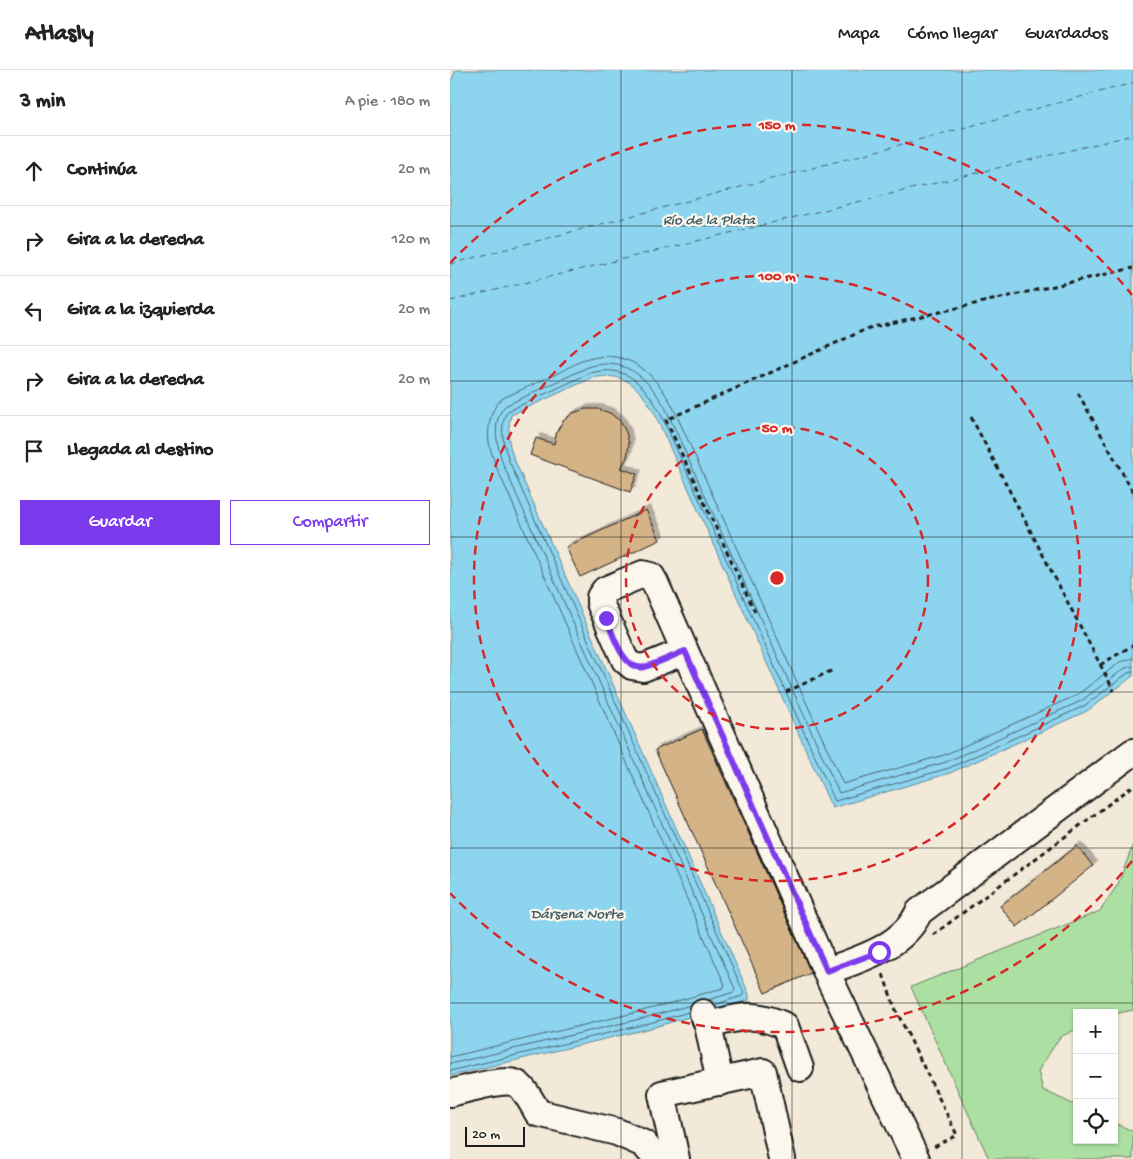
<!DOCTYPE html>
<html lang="es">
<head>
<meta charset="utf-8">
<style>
  body { margin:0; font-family:"Gochi Hand",sans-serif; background:#f6f6f6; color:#222 }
  .controls { position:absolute; right:15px; bottom:15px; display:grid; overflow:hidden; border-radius:0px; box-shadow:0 1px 4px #0004 }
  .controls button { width:45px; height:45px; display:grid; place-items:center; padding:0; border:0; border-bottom:1px solid #e0e0e0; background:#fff; color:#222; font:25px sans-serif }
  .scale { position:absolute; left:15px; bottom:12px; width:60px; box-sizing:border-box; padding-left:5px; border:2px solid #1c1c1c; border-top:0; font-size:14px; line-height:18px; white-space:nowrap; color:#1c1c1c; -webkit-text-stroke:4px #fbf7ec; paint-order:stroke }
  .stop { position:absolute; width:15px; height:15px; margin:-11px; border:4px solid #7c3aed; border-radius:50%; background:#fff }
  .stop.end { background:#7c3aed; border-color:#fff; box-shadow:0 1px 5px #0008 }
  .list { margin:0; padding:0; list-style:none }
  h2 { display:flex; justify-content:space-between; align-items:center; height:65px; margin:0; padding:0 20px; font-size:21px }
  h2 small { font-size:16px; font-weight:400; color:#767676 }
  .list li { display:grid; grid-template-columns:32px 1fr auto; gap:15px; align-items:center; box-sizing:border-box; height:70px; padding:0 20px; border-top:1px solid #e0e0e0 }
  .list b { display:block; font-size:19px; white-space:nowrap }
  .list em { font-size:16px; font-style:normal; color:#767676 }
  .actions { display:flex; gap:10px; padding:15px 20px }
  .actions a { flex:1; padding:11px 0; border:1px solid #7c3aed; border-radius:0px; text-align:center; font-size:18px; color:#7c3aed }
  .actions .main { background:#7c3aed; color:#fff }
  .icon { flex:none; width:28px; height:28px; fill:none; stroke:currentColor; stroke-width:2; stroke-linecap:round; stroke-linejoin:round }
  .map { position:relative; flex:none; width:683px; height:1089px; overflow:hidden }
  header { display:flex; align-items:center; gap:30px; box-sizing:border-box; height:70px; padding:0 25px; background:#fff; border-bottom:1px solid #e0e0e0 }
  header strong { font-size:24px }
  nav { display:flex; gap:28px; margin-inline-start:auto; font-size:18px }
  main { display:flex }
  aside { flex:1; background:#fff }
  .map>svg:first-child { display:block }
  .green { fill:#abe0a2; stroke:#647e5f }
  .water { fill:#8dd5ef; stroke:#608b9b }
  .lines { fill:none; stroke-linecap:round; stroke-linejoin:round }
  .shore { stroke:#496670; stroke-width:1 }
  .ferry { stroke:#445d66; stroke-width:1; stroke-dasharray:6 5; stroke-linecap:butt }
  .building { fill:#d4b387; stroke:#1c1c1c; filter:url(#shadow) }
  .minor-casing { stroke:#1c1c1c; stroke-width:30 }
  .path { stroke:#1c1c1c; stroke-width:3; stroke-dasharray:5 4; stroke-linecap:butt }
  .minor { stroke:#fbf7ec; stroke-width:26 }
  .route { stroke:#7c3aed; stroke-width:6 }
  .grid { fill:none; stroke:#1c1c1c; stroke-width:1; stroke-opacity:0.55 }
  .ring { fill:none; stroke:#d62828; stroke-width:2.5; stroke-dasharray:9 6 }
  .labels { text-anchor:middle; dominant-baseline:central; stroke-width:4.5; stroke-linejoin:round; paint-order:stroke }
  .water-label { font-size:15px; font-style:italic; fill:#445d66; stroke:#fbf7ec }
  .centre { fill:#d62828; stroke:#fbf7ec; stroke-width:2.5 }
  .ring-label { font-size:15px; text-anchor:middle; font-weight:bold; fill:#d62828; stroke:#fbf7ec; stroke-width:4.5; stroke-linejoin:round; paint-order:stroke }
</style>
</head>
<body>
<header>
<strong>Atlasly</strong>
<nav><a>Mapa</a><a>Cómo llegar</a><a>Guardados</a></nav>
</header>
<main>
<aside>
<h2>3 min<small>A pie · 180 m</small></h2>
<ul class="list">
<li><svg class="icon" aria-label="ahead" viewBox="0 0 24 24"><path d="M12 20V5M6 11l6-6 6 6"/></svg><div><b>Continúa</b></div><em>20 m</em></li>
<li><svg class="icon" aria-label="right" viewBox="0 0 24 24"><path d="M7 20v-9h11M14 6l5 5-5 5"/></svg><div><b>Gira a la derecha</b></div><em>120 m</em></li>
<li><svg class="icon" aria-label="left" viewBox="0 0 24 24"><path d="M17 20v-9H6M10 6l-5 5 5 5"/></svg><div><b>Gira a la izquierda</b></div><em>20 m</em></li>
<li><svg class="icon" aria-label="right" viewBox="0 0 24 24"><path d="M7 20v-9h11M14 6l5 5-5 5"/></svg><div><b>Gira a la derecha</b></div><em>20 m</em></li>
<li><svg class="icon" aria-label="arrive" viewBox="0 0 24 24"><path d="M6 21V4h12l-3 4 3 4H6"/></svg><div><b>Llegada al destino</b></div></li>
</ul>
<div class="actions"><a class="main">Guardar</a><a>Compartir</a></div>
</aside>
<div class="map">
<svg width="683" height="1089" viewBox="0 0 683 1089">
  <defs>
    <filter id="shadow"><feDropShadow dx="4.5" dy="-4.5" stdDeviation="0" flood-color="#0004"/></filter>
  </defs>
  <rect width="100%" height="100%" fill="#f3e9d8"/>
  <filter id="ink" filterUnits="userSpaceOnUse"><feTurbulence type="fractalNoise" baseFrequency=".02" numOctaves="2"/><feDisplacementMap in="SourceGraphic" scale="10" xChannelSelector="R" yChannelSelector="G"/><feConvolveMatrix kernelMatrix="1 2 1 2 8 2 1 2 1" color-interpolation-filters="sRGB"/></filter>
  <g filter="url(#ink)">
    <polygon class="green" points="683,775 683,940 664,944 664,943 627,943 627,959 610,967 588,1001 593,1020 627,1036 627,1070 664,1070 664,1053 683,1061 683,1089 539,1089 461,917 650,841 668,814"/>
    <path class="water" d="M6,0H683V606L637,641L500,703L382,738L204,342C188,316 175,301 142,308L61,345C57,361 58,373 64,389L299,924V930L197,959L0,1006V13Z"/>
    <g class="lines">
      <g class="shore">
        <path d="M258,930L284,922L285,919L53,394C47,376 41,351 55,336L138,297C175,286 197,307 215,337L389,723L496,692L631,631L675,598L683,596"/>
        <path d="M264,935L292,926L294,923L59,391C54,375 48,356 58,341L140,303C175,294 192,312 209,340L385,731L499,698L634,636L678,603L683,602"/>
        <path d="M0,987L192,941L273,918L275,915L46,396C44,390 41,383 40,377C36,362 40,337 53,328C71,320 88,312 106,304C116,299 127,292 138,289C177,278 204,302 222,335L393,714L494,685L627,625L670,592L683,588"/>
        <polyline points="0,994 194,948 241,935"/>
        <polyline points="0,1001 196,954 239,942"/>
      </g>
      <g class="ferry">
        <polyline points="0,194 683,13"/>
        <polyline points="0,231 683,65"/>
      </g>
    </g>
    <g class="building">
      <polygon points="135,339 148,339 160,343 170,351 176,362 179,374 177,387 171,398 187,404 180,422 80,385 86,368 104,374 107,361 113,351 123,343"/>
      <polygon points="196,440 210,470 130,507 116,477"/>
      <polygon points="252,659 361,903 315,923 205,680"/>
      <polygon points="627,776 643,796 567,857 550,836"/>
    </g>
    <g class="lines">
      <defs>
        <g id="minor">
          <polyline points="235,581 193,598 182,596 175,590 150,533 150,527 155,520 193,504 201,506 205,513 380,910 466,1089"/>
          <path d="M377,901C410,889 453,877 469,842L683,682"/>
          <polyline points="253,943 258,955 270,1012"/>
          <path d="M258,955C291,947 302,941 335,956L350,998"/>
          <path d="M0,1023C14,1020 53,1008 65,1013C74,1016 83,1035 88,1043L167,1062L194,1074L206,1088"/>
          <polyline points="226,1089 212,1024 313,1002 332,1089"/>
        </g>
      </defs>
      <use href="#minor" class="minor-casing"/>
      <g class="path">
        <polyline points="628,323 683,422"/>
        <polyline points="521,347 664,621"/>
        <polyline points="305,542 216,350 419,258 683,198"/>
        <polyline points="650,595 683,575"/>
        <polyline points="336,622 383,600"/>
        <polyline points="483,865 683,716"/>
        <polyline points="433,904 445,938 507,1065 484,1077"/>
      </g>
      <use href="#minor" class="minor"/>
    </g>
  </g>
  <g class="lines" filter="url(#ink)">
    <path class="route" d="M156,548C163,563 173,602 194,597C207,594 222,586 235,581L377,901L429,882"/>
  </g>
  <path class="grid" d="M171,0V1089M342,0V1089M512,0V1089M0,156H683M0,311H683M0,467H683M0,622H683M0,778H683M0,933H683"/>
  <g class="ring">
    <circle cx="327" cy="508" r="151"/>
    <circle cx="327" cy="508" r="303"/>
    <path d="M682 791A454 454 0 0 1 0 823M0 193A454 454 0 0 1 682 225"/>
  </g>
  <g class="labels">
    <g class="water-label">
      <text x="259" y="151">Río de la Plata</text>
      <text x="127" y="845">Dársena Norte</text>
    </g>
  </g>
  <circle cx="327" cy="508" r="8" class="centre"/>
  <g class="ring-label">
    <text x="327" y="59">150 m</text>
    <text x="327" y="210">100 m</text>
    <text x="327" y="362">50 m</text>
  </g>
</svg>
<div class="controls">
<button>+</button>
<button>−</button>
<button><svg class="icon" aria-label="locate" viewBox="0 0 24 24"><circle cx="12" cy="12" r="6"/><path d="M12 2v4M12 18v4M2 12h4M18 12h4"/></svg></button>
</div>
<div class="scale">20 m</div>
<div class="stop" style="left:429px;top:882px"></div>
<div class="stop end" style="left:156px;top:548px"></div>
</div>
</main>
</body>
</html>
